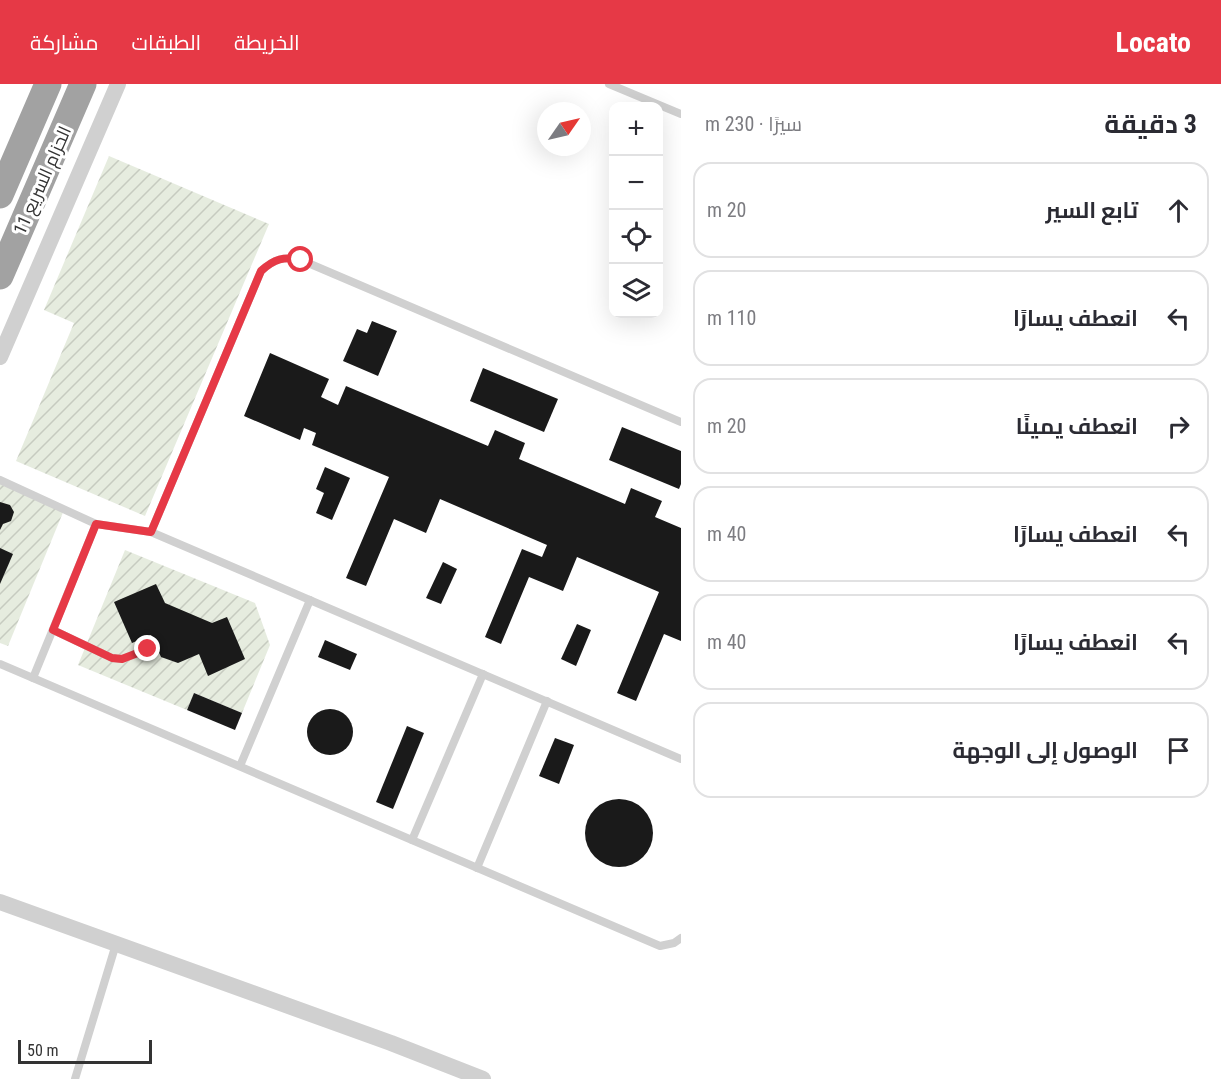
<!DOCTYPE html>
<html lang="ar">
<head>
<meta charset="utf-8">
<style>
  body { margin:0; font-family:"Roboto Condensed",Cairo,sans-serif; background:#f2f2f3; color:#2b2b33; direction:rtl }
  .controls { position:absolute; right:18px; top:18px; display:grid; overflow:hidden; border-radius:12px; box-shadow:0 6px 24px #0002 }
  .controls button { width:54px; height:54px; display:grid; place-items:center; padding:0; border:0; border-bottom:2px solid #e1e1e2; background:#fff; color:#2b2b33; font:30px sans-serif }
  .compass { position:absolute; left:537px; top:18px; width:54px; height:54px; border-radius:50%; background:#fff; box-shadow:0 6px 24px #0002; rotate:56deg }
  .scale { position:absolute; left:18px; bottom:15px; width:134px; box-sizing:border-box; padding-left:6px; border:3px solid #333; border-top:0; font-size:16px; line-height:21px; white-space:nowrap; color:#333; -webkit-text-stroke:4px #fff; paint-order:stroke }
  .stop { position:absolute; width:18px; height:18px; margin:-14px; border:4px solid #e63946; border-radius:50%; background:#fff }
  .stop.end { background:#e63946; border-color:#fff; box-shadow:0 2px 6px #0008 }
  .list { margin:0; padding:0; list-style:none }
  h2 { display:flex; justify-content:space-between; align-items:center; height:78px; margin:0; padding:0 24px; font-size:26px }
  h2 small { font-size:20px; font-weight:400; color:#7c7c81 }
  .list li { display:grid; grid-template-columns:39px 1fr auto; gap:18px; align-items:center; box-sizing:border-box; height:96px; margin:0 12px 12px; padding:0 12px; border:2px solid #e1e1e2; border-radius:18px }
  .list b { display:block; font-size:22px; white-space:nowrap }
  .list em { font-size:20px; font-style:normal; color:#7c7c81 }
  .icon { flex:none; width:33px; height:33px; fill:none; stroke:currentColor; stroke-width:2; stroke-linecap:round; stroke-linejoin:round }
  .map { position:relative; flex:none; width:681px; height:995px; overflow:hidden; direction:ltr }
  header { display:flex; align-items:center; gap:36px; box-sizing:border-box; height:84px; padding:0 30px; background:#e63946; color:#fff }
  header strong { font-size:28px }
  nav { display:flex; gap:33px; margin-inline-start:auto; font-size:21px }
  main { display:flex }
  aside { flex:1; background:#fff }
  .map>svg:first-child { display:block }
  .garden { fill:url(#garden-furrows) }
  .building { fill:#1a1a1a }
  .lines { fill:none; stroke-linecap:round; stroke-linejoin:round }
  .service { stroke:#d0d0d0; stroke-width:8 }
  .minor { stroke:#d0d0d0; stroke-width:16 }
  .trunk { stroke:#a2a2a2; stroke-width:27 }
  .route { stroke:#e63946; stroke-width:8 }
  .labels { text-anchor:middle; dominant-baseline:central; stroke-width:6; stroke-linejoin:round; paint-order:stroke }
  .street-label { font-size:18px; fill:#333; stroke:#fff }
</style>
</head>
<body>
<header>
<strong>Locato</strong>
<nav><a>الخريطة</a><a>الطبقات</a><a>مشاركة</a></nav>
</header>
<main>
<aside>
<h2>3 دقيقة<small>سيرًا · 230 m</small></h2>
<ul class="list">
<li><svg class="icon" aria-label="ahead" viewBox="0 0 24 24"><path d="M12 20V5M6 11l6-6 6 6"/></svg><div><b>تابع السير</b></div><em>20 m</em></li>
<li><svg class="icon" aria-label="left" viewBox="0 0 24 24"><path d="M17 20v-9H6M10 6l-5 5 5 5"/></svg><div><b>انعطف يسارًا</b></div><em>110 m</em></li>
<li><svg class="icon" aria-label="right" viewBox="0 0 24 24"><path d="M7 20v-9h11M14 6l5 5-5 5"/></svg><div><b>انعطف يمينًا</b></div><em>20 m</em></li>
<li><svg class="icon" aria-label="left" viewBox="0 0 24 24"><path d="M17 20v-9H6M10 6l-5 5 5 5"/></svg><div><b>انعطف يسارًا</b></div><em>40 m</em></li>
<li><svg class="icon" aria-label="left" viewBox="0 0 24 24"><path d="M17 20v-9H6M10 6l-5 5 5 5"/></svg><div><b>انعطف يسارًا</b></div><em>40 m</em></li>
<li><svg class="icon" aria-label="arrive" viewBox="0 0 24 24"><path d="M6 21V4h12l-3 4 3 4H6"/></svg><div><b>الوصول إلى الوجهة</b></div></li>
</ul>
</aside>
<div class="map">
<svg width="681" height="995" viewBox="0 0 681 995">
  <defs>
    <pattern id="garden-furrows" width="10" height="10" patternUnits="userSpaceOnUse" patternTransform="scale(1.5)"><rect width="10" height="10" fill="#e6ecdf"/><path d="M-1 1l2-2M0 10L10 0M9 11l2-2" fill="none" stroke="#c6cbc0"/></pattern>
  </defs>
  <rect width="100%" height="100%" fill="#fff"/>
  <g class="garden">
    <polygon points="109,72 269,140 145,432 16,377 74,239 44,226"/>
    <polygon points="0,399 64,426 8,562 0,559"/>
    <polygon points="125,466 255,519 270,561 242,629 194,609 187,626 78,581"/>
  </g>
  <g class="building">
    <polygon points="372,237 397,247 378,292 343,277 357,245 367,249"/>
    <polygon points="270,269 329,295 321,313 338,321 346,302 488,362 495,346 525,359 519,375 625,420 631,404 662,417 655,433 681,444 681,557 664,550 636,617 617,609 659,508 577,473 563,507 529,493 501,560 485,553 522,465 542,473 547,461 440,415 426,449 394,435 366,502 346,494 389,393 312,361 316,349 304,344 300,356 244,332"/>
    <polygon points="483,284 558,315 544,348 470,317"/>
    <polygon points="622,343 681,367 681,400 679,405 609,376"/>
    <polygon points="325,383 350,394 332,436 316,429 324,409 316,405"/>
    <polygon points="0,418 10,421 14,428 11,437 3,440 0,446"/>
    <polygon points="0,464 13,470 0,500"/>
    <polygon points="443,478 457,485 441,520 426,514"/>
    <polygon points="156,500 165,519 212,539 227,533 245,575 208,592 199,570 178,579 161,573 151,551 132,559 114,518"/>
    <polygon points="577,540 591,546 576,582 561,575"/>
    <polygon points="325,556 357,570 350,586 318,573"/>
    <polygon points="194,609 242,629 235,646 187,626"/>
    <circle cx="330" cy="648" r="23"/>
    <polygon points="407,642 424,649 393,725 376,718"/>
    <polygon points="555,654 574,661 559,700 539,692"/>
    <circle cx="619" cy="749" r="34"/>
  </g>
  <g class="lines">
    <g class="service">
      <polyline points="609,0 681,30"/>
      <polyline points="0,396 96,440 151,448 681,675"/>
      <path d="M151,448L261,187C274,175 284,172 301,176L681,338"/>
      <polyline points="53,546 112,574 122,575 148,565"/>
      <polyline points="0,580 660,862 674,859 681,854"/>
      <polyline points="33,594 96,440"/>
      <polyline points="240,682 310,516"/>
      <polyline points="412,756 483,590"/>
      <polyline points="477,784 547,617"/>
      <polyline points="75,995 116,860"/>
    </g>
    <g class="minor">
      <polyline points="0,273 118,0"/>
      <polyline points="0,818 391,959 483,995"/>
    </g>
    <g class="trunk">
      <polyline points="0,111 48,0"/>
      <polyline points="0,192 83,0"/>
    </g>
  </g>
  <g class="lines">
    <path class="route" d="M148,565L122,575L112,574L53,546L96,440L151,448L261,187C274,175 284,172 301,176"/>
  </g>
  <g class="labels">
    <g class="street-label">
      <text transform="translate(42 96) rotate(-66)">الحزام السريع 11</text>
    </g>
  </g>
</svg>
<div class="controls">
<button>+</button>
<button>−</button>
<button><svg class="icon" aria-label="locate" viewBox="0 0 24 24"><circle cx="12" cy="12" r="6"/><path d="M12 2v4M12 18v4M2 12h4M18 12h4"/></svg></button>
<button><svg class="icon" aria-label="layers" viewBox="0 0 24 24"><path d="M12 4l9 5-9 5-9-5zM3 14l9 5 9-5"/></svg></button>
</div>
<svg class="compass" viewBox="-18 -18 36 36"><path d="M0-13l5 13h-10z" fill="#e53935"/><path d="M0 13l5-13h-10z" fill="#7c7c81"/></svg>
<div class="scale">50 m</div>
<div class="stop" style="left:301px;top:176px"></div>
<div class="stop end" style="left:148px;top:565px"></div>
</div>
</main>
</body>
</html>
